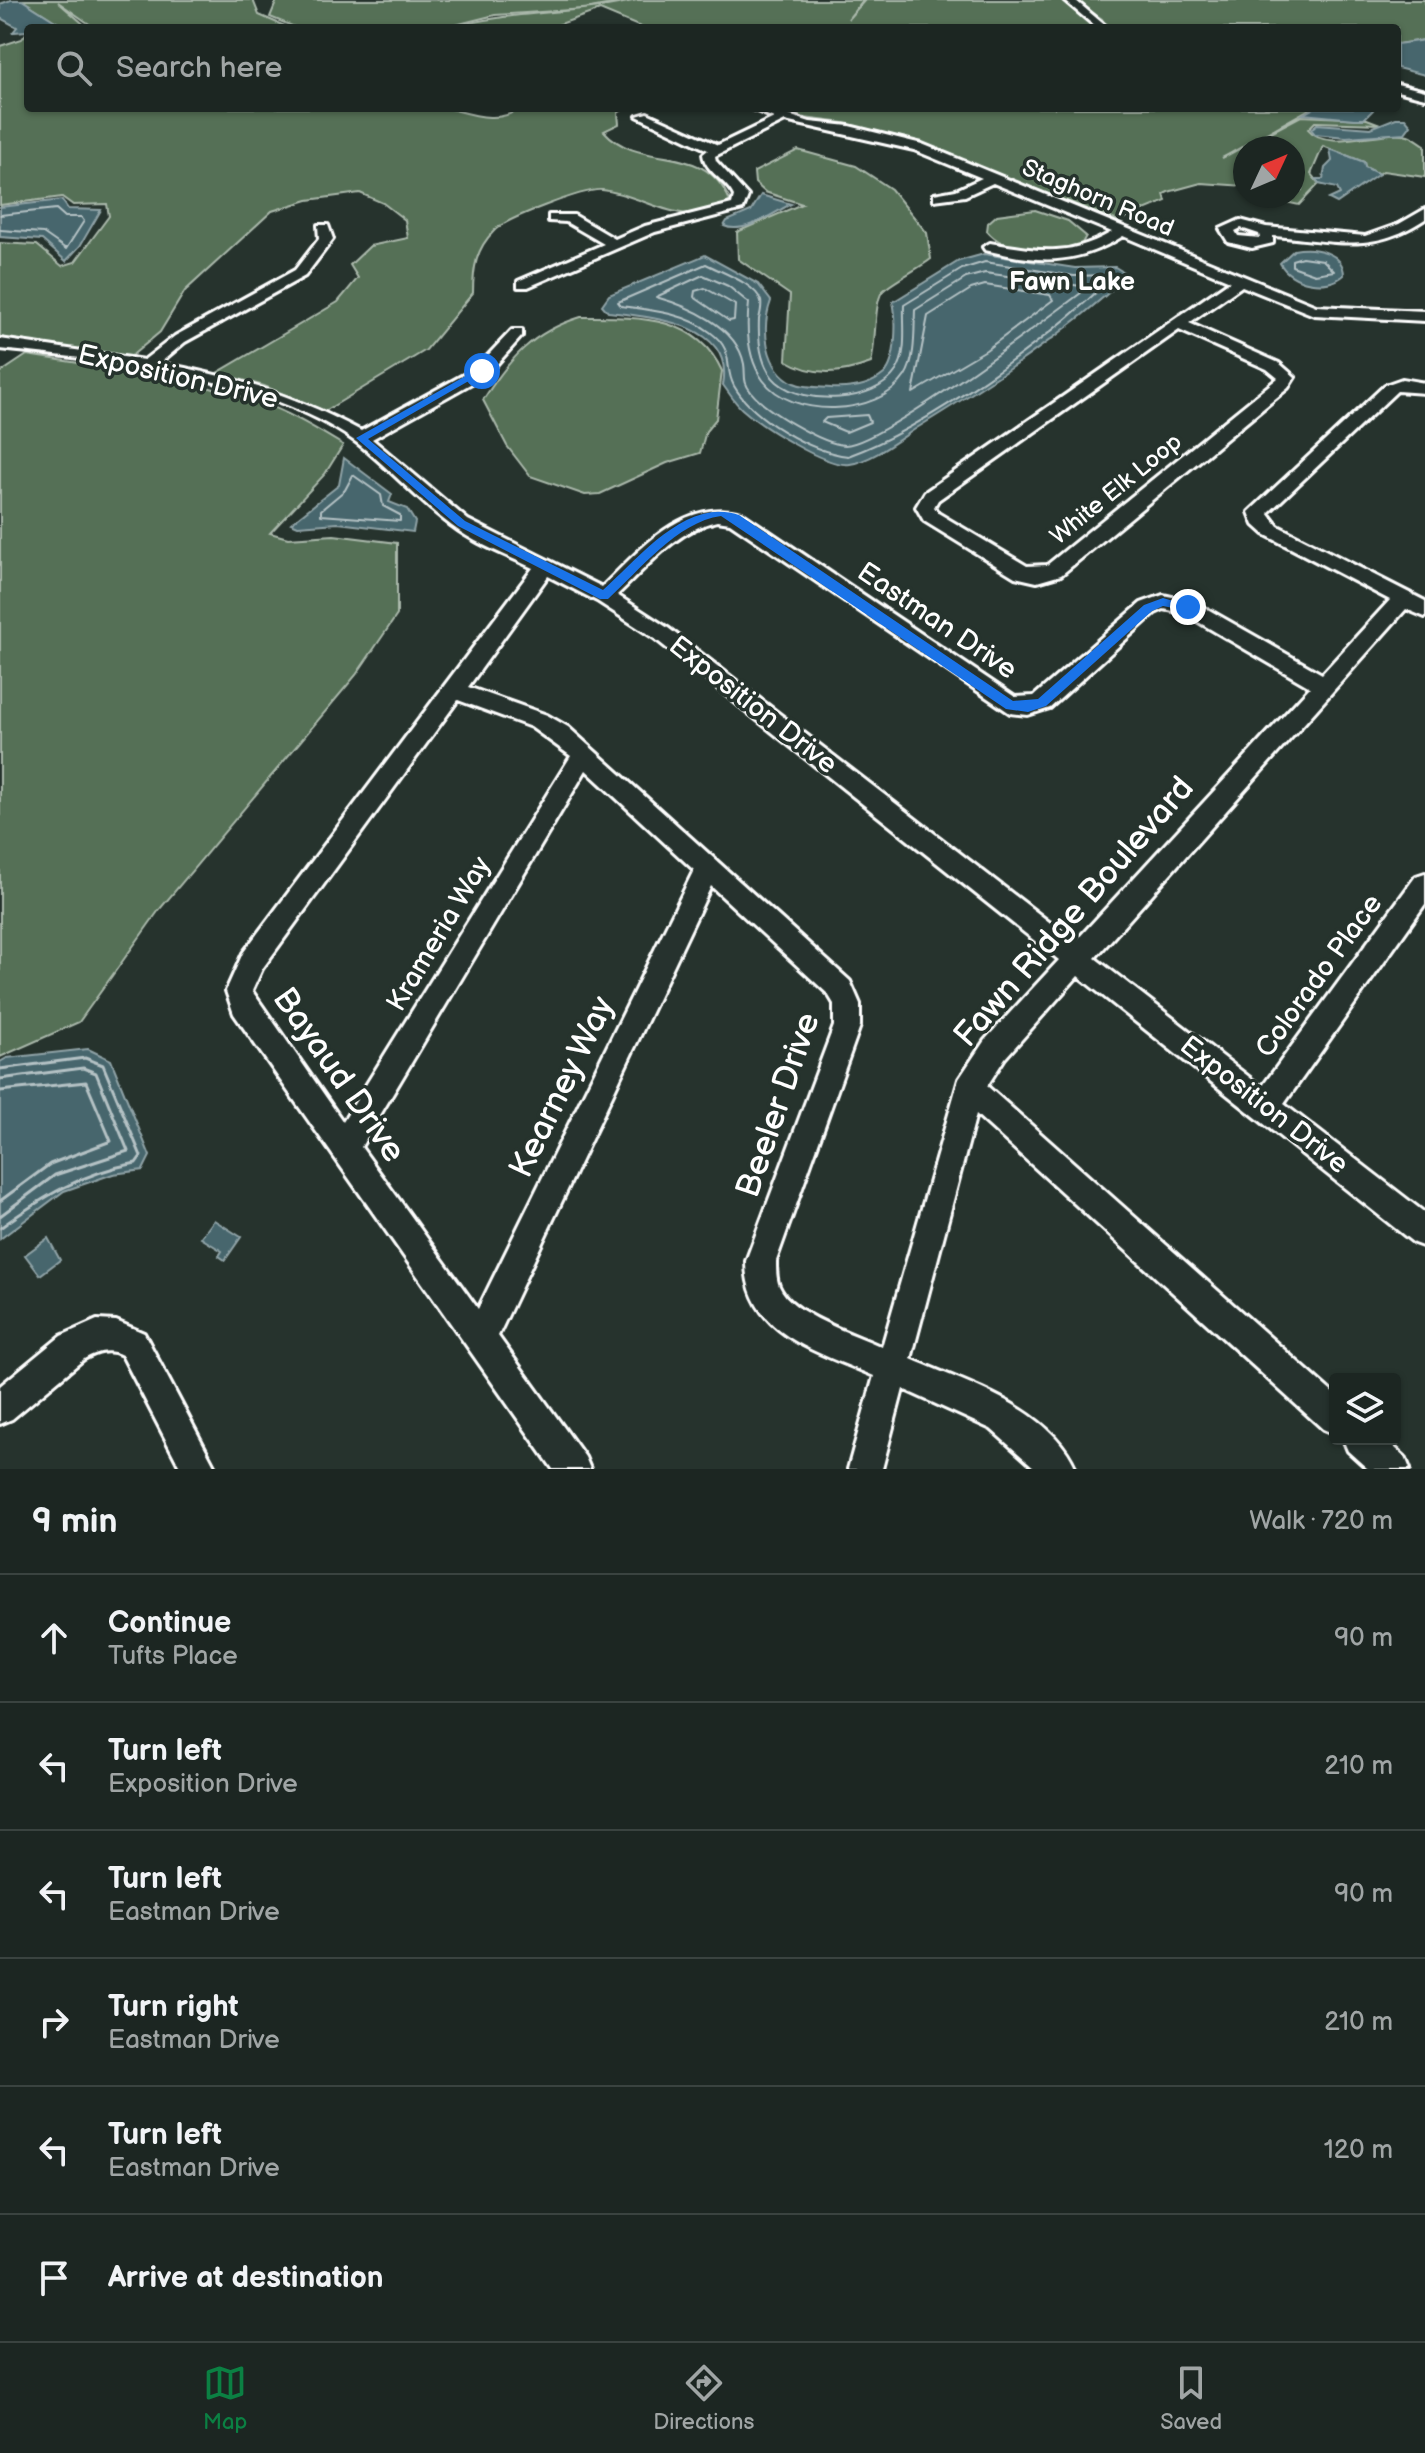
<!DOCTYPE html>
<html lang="en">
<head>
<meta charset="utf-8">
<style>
  body { margin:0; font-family:"Balsamiq Sans",sans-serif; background:#252e2a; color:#f1f3f6 }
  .controls { position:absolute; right:24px; bottom:24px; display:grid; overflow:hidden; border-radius:8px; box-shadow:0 2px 6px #0004 }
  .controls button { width:72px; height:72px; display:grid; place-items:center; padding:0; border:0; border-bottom:2px solid #3a4340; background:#1c2622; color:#f1f3f6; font:40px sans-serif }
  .compass { position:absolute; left:1233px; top:136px; width:72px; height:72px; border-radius:50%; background:#1c2622; box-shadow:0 2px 6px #0004; rotate:46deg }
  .stop { position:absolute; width:24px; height:24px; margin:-18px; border:6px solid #1a73e8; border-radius:50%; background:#fff }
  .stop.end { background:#1a73e8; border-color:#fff; box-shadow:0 2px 8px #0008 }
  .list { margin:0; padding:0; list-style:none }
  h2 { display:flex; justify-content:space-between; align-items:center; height:104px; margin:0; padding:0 32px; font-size:34px }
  h2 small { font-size:26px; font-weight:400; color:#a0a5a5 }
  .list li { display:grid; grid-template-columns:52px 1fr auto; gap:24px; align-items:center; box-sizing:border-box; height:128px; padding:0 32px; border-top:2px solid #3a4340 }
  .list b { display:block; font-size:30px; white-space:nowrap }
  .list p { margin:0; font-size:26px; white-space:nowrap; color:#a0a5a5 }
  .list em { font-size:26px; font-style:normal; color:#a0a5a5 }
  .icon { flex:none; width:44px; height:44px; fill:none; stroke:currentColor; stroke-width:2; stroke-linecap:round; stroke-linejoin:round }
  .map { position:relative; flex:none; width:1425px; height:1469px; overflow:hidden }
  .search { position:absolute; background:#1c2622; box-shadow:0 2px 6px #0004; left:24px; right:24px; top:24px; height:88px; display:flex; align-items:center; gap:20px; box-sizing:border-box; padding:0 28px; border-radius:8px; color:#a0a5a5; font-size:30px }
  .sheet { height:872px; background:#1c2622 }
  nav { display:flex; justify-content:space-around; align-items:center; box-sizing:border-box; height:112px; border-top:2px solid #3a4340; background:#1c2622; font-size:22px; color:#a0a5a5 }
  nav a { display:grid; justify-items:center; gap:4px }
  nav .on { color:#0b8043 }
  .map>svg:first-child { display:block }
  .green { fill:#557057; stroke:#aab8ab; stroke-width:2 }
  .water { fill:#46666d; stroke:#90a3a7; stroke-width:2 }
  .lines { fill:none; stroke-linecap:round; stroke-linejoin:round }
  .shore-far1 { stroke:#b5c2c5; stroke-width:2 }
  .shore { stroke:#b5c2c5; stroke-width:3 }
  .minor-casing { stroke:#fff; stroke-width:6 }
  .minor { fill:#26332d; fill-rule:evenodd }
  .route { fill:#1a73e8 }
  .labels { text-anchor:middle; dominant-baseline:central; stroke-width:7; stroke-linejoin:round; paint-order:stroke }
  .far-street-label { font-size:24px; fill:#fff; stroke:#26332d }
  .far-neighbourhood-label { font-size:26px; font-weight:bold; fill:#fff; stroke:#26332d }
  .street-label { font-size:28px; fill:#fff; stroke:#26332d }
  .near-street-label { font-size:34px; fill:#fff; stroke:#26332d }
</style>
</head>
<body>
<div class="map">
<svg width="1425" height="1469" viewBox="0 0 1425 1469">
  <rect width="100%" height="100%" fill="#26332d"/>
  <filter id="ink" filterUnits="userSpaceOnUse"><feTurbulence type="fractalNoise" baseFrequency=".0125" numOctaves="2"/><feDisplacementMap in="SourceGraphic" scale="16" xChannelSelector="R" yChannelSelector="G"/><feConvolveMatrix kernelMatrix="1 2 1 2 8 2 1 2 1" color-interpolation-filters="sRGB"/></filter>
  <g filter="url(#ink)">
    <g class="green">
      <polygon points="22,0 253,0 259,15 289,28 95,28 58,2 88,28 66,28"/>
      <polygon points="277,0 631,0 586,9 495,15 443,28 297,28 270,17"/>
      <path d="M637,0H863L848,19L865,0H1062L1080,12L1093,28H643L600,10L549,28H449C511,10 575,15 637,0Z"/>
      <polygon points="1074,0 1425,0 1425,40 1397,44 1397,28 1107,28 1102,19"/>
      <path d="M27,32L28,108H447C471,114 500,125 519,108H626L618,113L619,124L604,131C642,173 703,138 730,201C687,234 647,195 602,190C586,188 504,219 494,231C476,249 473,268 473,293L426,350L325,411L264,386L217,373L338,302L358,278L350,265L370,246L408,238L405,220L383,203L360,193L308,200L272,211L185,291L160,332L129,358L0,341V243L37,245L62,266L75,262L109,216L107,204L73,205L62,197L0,205V46L22,39Z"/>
      <path d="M772,108H1311L1222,158L1301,116L1367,119L1380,124L1315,122L1308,129C1327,153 1383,128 1408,135C1414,137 1420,142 1425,145V177L1383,171L1379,174L1365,167L1364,162L1323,146L1311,174L1319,184L1299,205L1258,196H1293L1302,190L1303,181L1293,175V148H1245V186L1201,183L1168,192L1164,194L1166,201L1118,221L923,145L844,123L796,117Z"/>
      <path d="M798,150L856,166L891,189L927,233L931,259C920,268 888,284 882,292C874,304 876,345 871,363C841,374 814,377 786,360L790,295L738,259L737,232L802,204L765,192L755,183L754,172Z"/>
      <path d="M1035,210L1068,221L1086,236L1081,245C1056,257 1006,254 987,231L988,223L997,215Z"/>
      <path d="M581,317C635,317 696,314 722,371L716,419L706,431L700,453L667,463L600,494L585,495L530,476L507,446L483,400C510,358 532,332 581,317Z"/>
      <path d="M27,355C103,367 183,377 256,401C287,411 315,428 343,445L325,474L270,533L288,538L334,535L397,543V615L356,675L159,910L79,1022L0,1057V373Z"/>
    </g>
    <g class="water">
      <polygon points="11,0 22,0 66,28 13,32 17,27 0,18 0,4"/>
      <polygon points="1425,40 1425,75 1397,68 1397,44"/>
      <polygon points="1314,108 1372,108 1373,110 1364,119 1354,119 1303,114"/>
      <polygon points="1396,118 1405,118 1411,125 1405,133 1346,137 1315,134 1311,129 1317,124 1371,128"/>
      <polygon points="1330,149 1364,162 1365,167 1379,174 1337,203 1329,199 1340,194 1337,188 1319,184 1316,179 1323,179 1325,168 1332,161"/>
      <path d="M761,195L791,204C773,213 744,235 724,226L727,221L751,211Z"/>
      <polygon points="62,200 68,209 101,210 80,246 66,261 42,240 0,237 0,207"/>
      <path d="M1294,250C1313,246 1344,252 1344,275C1327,291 1290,283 1280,263Z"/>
      <path d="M984,254L1075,268L1115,267L1128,275C1065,335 993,381 920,426C899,439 874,460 850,464C826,468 760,425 742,409C735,403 729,393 723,385C735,323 651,317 608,312L602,305L609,295L705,255L758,284L771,301C761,328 765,369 794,383C805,388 820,387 831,388C849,389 870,386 884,374C897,362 897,319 893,302L959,261Z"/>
      <polygon points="344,458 392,494 389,502 407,509 415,522 413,532 338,523 298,526 291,523 339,485"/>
      <polygon points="88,1049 111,1060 150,1156 143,1170 113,1174 64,1191 0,1239 0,1062 7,1058"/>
      <polygon points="214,1220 241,1237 225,1260 219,1256 222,1251 201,1238"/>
      <polygon points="48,1238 60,1260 40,1275 25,1255"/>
    </g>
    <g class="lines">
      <g class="shore-far1">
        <polyline points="0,215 56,209 65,217 81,217 84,221 66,249 43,233 0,230"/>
        <polygon points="1302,257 1323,260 1334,271 1315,274 1292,266 1292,260"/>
        <path d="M985,262L1074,276L1107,275L1110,279C1051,338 926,428 848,456C811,452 753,419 734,386C723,366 736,351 710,332C685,313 651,310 621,306L618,302L706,264C721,272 756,284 761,301C762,306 760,315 759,319C758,341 760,367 777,382C805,406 875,403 896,371C908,353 903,326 904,305L962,269Z"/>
        <path d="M985,273L1081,286L1085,290C1049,317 880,445 845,445C822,444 765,410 751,392C742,381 746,376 744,364C737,326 688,306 656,297L703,275L728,286L749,303C746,329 747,358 763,380C791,419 878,417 905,376C916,359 914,330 915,310L966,278Z"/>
        <polygon points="985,285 1050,295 1053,300 986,350 913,393 928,316 971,289"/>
        <polygon points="705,288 735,305 734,320 729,321 694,297 695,291"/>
        <polygon points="867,415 870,422 846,432 822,422 826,418"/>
        <polygon points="353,475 381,495 383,506 400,515 400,521 321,515 321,510 345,490"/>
      </g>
      <g class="shore">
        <path d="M0,1069L85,1058L103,1065L141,1156L136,1163C82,1173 44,1196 0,1228"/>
        <polyline points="0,1079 83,1068 96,1073 128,1151 55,1175 0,1216"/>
        <polyline points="0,1091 86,1082 111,1141 50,1164 0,1201"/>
      </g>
      <defs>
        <g id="minor">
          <polygon points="1064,0 1075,0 1108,28 1097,28"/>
          <polygon points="1397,84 1425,91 1425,98 1397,91"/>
          <path d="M749,108H767L810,122L849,126L922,144L1316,306L1425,311V321L1314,315L1242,286L1189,323L1279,363L1295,377L1288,388L1061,575L1037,582L1015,577L924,521L916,507L925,492L1230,281L1123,236C1075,266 1039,263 985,250L983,247L990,243C1039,251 1067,258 1112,232L993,183L965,196L934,200V194L956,190L982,178L914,150L785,121L715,156L716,161L748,196L743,209L655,232L528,287H518V281L604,244L566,222L549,221V215H574L615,239L645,226L732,204L734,196C727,180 705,172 703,154L708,150L637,116L647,113L718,145L774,118ZM1179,330L1267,369L1278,378L1047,565L1027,566L938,513L934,507L938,500Z"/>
          <path d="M1425,209V219C1371,255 1333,240 1273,236V243L1252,248L1228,242L1220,229L1240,220L1266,227L1365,236L1399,224ZM1241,228L1259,234L1260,238L1238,236L1235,231Z"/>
          <path d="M318,225H328L333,239L305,276L185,342L160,363C231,376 297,396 361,431L476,368L512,330H522V336L488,374L372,439L468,520L602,587C639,551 684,497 742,513L1015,697L1034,696L1141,603L1163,595L1195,602L1322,674L1390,600L1264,534L1254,525L1249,512L1385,385L1402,379L1425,383V393L1397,391L1268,513L1278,526L1425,601V617L1406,609L1095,958L1262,1087L1416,876L1425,873V904L1284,1104L1425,1213V1247L1414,1243L1078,976L1005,1058L987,1086L1335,1395V1434L1323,1429L976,1114L911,1359C967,1384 1050,1407 1076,1469H1036L991,1429L903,1389L882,1469H848L874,1376C818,1351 746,1335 746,1261L834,1026V1004L828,994L711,886L498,1336L585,1457L590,1469H553L234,1014L226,991L243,953L533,568C507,555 475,544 452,526C418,501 390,468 356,442C268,377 107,360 0,349V339L144,360L175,336L295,270L319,239ZM717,521L730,523L1010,713L1028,715L1050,708L1155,613L1164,609L1183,613L1310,687L1075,942L668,628L617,595C647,567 676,530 717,521ZM548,576L597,601L654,638L1059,960L985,1040L959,1079L882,1347C855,1334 791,1315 779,1286C776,1279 776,1269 776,1261L860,1026V1004L850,981L568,727L547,715L468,687ZM458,700L531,727L571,756L343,1122L252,991L262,969ZM586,770L694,870L478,1309L361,1147Z"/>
          <path d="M97,1320L116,1321L144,1333L216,1469H181L122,1355C108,1348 97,1352 84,1359L12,1419L0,1424V1386L61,1336Z"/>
          <polygon points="1343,1439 1385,1439 1405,1457 1410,1469 1368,1469 1348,1451"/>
        </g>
      </defs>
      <use href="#minor" class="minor-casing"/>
      <use href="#minor" class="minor"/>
    </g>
  </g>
  <path class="route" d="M478,369L486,371L368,439L465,521L603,590C639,558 686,497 739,515L1013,701L1038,699L1144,605L1163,598L1194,607L1188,611L1163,606L1152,611L1046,706L1028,712L1006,709L721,516C677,522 640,570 608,599H600L458,526L356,438Z"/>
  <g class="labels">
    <g class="far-street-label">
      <text transform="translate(1098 198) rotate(23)">Staghorn Road</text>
      <text transform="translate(1116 489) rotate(-39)">White Elk Loop</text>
    </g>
    <g class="far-neighbourhood-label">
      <text x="1072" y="282">Fawn Lake</text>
    </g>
    <g class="street-label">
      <text transform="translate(178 377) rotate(13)">Exposition Drive</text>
      <text transform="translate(937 621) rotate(34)">Eastman Drive</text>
      <text transform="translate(753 705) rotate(38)">Exposition Drive</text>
      <text transform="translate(439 934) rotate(-59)">Krameria Way</text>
      <text transform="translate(1319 976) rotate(-54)">Colorado Place</text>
      <text transform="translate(1264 1105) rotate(38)">Exposition Drive</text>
    </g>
    <g class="near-street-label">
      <text transform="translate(1074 912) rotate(-49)">Fawn Ridge Boulevard</text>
      <text transform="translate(339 1075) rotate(55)">Bayaud Drive</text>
      <text transform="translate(562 1087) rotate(-64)">Kearney Way</text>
      <text transform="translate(778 1105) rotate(-71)">Beeler Drive</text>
    </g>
  </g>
</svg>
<div class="controls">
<button><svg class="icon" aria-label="layers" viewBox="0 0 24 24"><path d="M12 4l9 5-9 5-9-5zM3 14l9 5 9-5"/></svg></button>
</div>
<svg class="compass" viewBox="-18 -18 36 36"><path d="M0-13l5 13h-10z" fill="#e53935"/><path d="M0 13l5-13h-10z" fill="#a0a5a5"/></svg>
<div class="stop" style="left:482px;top:371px"></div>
<div class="stop end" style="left:1188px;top:607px"></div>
<div class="search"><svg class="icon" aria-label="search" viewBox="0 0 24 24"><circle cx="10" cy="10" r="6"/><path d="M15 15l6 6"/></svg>Search here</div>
</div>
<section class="sheet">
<h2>9 min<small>Walk · 720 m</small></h2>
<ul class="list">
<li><svg class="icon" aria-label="ahead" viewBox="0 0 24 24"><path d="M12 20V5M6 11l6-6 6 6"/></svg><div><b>Continue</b><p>Tufts Place</p></div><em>90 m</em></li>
<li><svg class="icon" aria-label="left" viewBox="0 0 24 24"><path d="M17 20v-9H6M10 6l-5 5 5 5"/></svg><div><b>Turn left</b><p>Exposition Drive</p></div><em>210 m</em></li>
<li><svg class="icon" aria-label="left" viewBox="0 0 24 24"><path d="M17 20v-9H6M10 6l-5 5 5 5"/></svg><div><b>Turn left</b><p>Eastman Drive</p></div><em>90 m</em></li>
<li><svg class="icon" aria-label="right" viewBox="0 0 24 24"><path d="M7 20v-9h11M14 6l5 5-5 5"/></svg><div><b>Turn right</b><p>Eastman Drive</p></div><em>210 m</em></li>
<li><svg class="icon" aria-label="left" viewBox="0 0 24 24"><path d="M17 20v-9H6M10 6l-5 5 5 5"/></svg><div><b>Turn left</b><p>Eastman Drive</p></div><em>120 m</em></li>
<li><svg class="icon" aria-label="arrive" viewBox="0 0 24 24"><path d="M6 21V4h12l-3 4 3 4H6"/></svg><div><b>Arrive at destination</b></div></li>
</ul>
</section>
<nav>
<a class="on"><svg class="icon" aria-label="map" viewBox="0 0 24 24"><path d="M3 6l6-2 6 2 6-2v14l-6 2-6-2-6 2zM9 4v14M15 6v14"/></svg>Map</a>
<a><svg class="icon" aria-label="directions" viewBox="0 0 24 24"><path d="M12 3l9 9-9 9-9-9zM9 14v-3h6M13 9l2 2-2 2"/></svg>Directions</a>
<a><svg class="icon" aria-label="saved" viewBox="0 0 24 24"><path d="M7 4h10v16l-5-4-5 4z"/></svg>Saved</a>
</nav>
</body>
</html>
